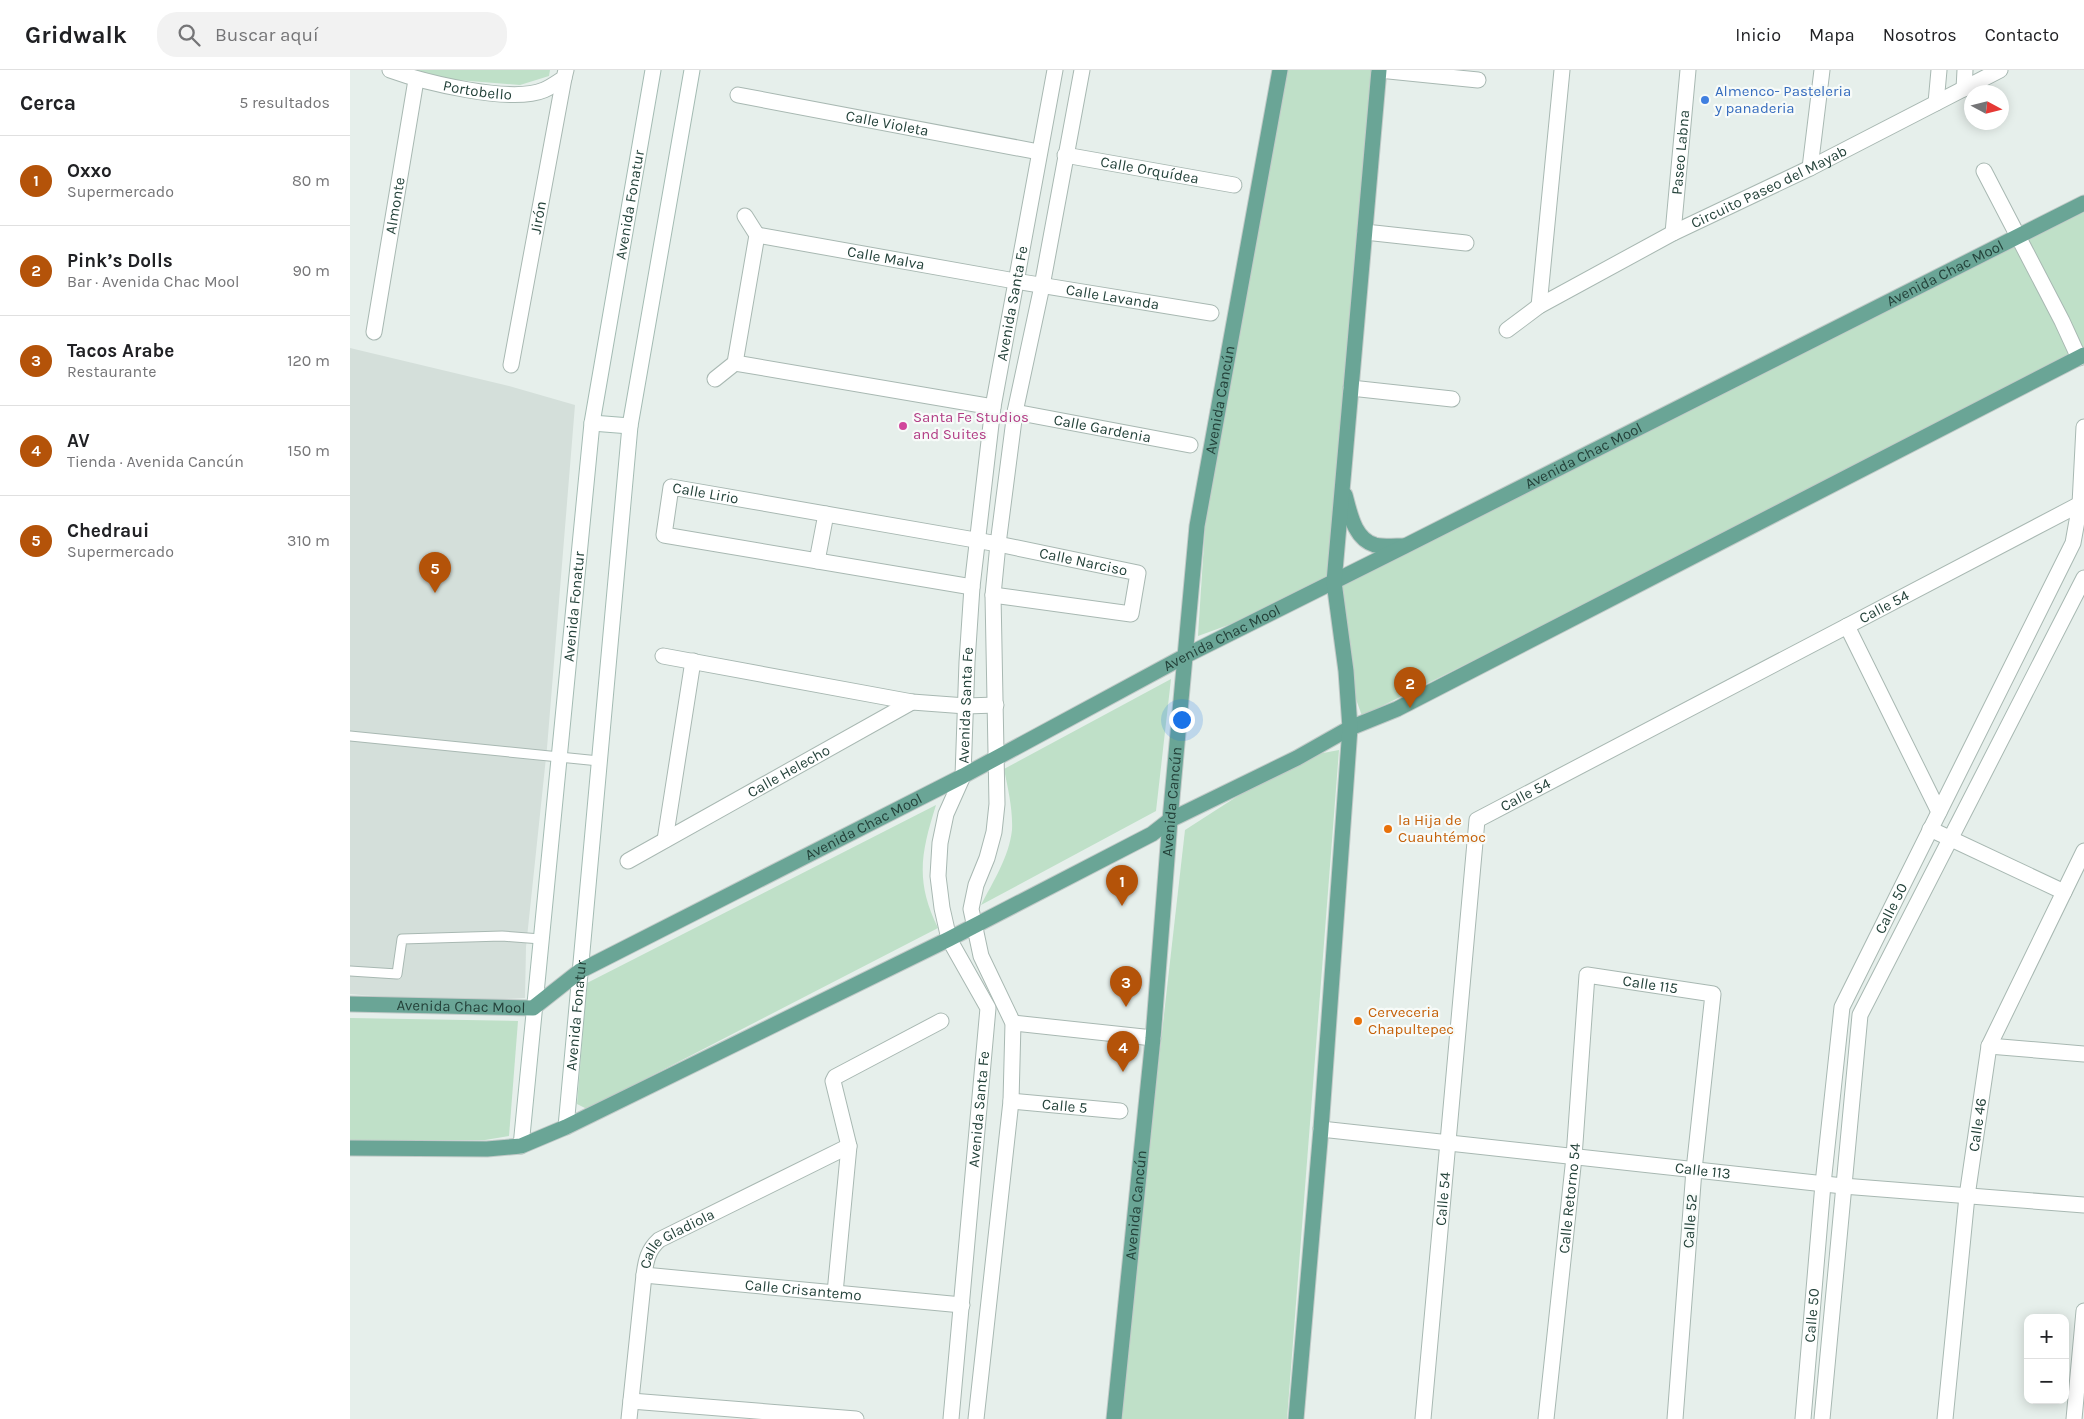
<!DOCTYPE html>
<html lang="es">
<head>
<meta charset="utf-8">
<style>
  body { margin:0; font-family:Karla,sans-serif; background:#f2f2f2; color:#202124 }
  .controls { position:absolute; right:15px; bottom:15px; display:grid; overflow:hidden; border-radius:10px; box-shadow:0 2px 12px #0003 }
  .controls button { width:45px; height:45px; display:grid; place-items:center; padding:0; border:0; border-bottom:1px solid #e0e0e0; background:#fff; color:#202124; font:25px sans-serif }
  .compass { position:absolute; left:1614px; top:15px; width:45px; height:45px; border-radius:50%; background:#fff; box-shadow:0 2px 12px #0003; rotate:97deg }
  .you { position:absolute; left:831px; top:649px; width:18px; height:18px; margin:-12px; border:4px solid #fff; border-radius:50%; background:#1a73e8; box-shadow:0 0 0 8px #1a73e833 }
  .badge { display:grid; place-items:center; width:32px; height:32px; border-radius:50%; background:#b45309; color:#fff; font-size:16px; font-weight:700 }
  .pin { position:absolute; translate:-50% -41px; filter:drop-shadow(0 1px 2px #0008) }
  .pin::after { content:''; position:absolute; top:26px; width:18px; height:15px; background:inherit; clip-path:polygon(0 0,100% 0,50% 100%) }
  .list { margin:0; padding:0; list-style:none }
  h2 { display:flex; justify-content:space-between; align-items:center; height:65px; margin:0; padding:0 20px; font-size:21px }
  h2 small { font-size:16px; font-weight:400; color:#757577 }
  .list li { display:grid; grid-template-columns:32px 1fr auto; gap:15px; align-items:center; box-sizing:border-box; height:90px; padding:0 20px; border-top:1px solid #e0e0e0 }
  .list b { display:block; font-size:19px; white-space:nowrap }
  .list p { margin:0; font-size:16px; white-space:nowrap; color:#757577 }
  .list em { font-size:16px; font-style:normal; color:#757577 }
  .icon { flex:none; width:28px; height:28px; fill:none; stroke:currentColor; stroke-width:2; stroke-linecap:round; stroke-linejoin:round }
  .map { position:relative; flex:none; width:1734px; height:1349px; overflow:hidden }
  header { display:flex; align-items:center; gap:30px; box-sizing:border-box; height:70px; padding:0 25px; background:#fff; border-bottom:1px solid #e0e0e0 }
  header strong { font-size:24px }
  nav { display:flex; gap:28px; margin-inline-start:auto; font-size:18px }
  .search { width:350px; height:45px; background:#f2f2f2; display:flex; align-items:center; gap:12px; box-sizing:border-box; padding:0 18px; border-radius:20px; color:#757577; font-size:19px }
  main { display:flex }
  aside { flex:1; background:#fff }
  .map>svg:first-child { display:block }
  .built { fill:#d4dfda }
  .green { fill:#bfe0c8 }
  .lines { fill:none; stroke-linecap:round; stroke-linejoin:round }
  .service-casing { stroke:#a8b8b2; stroke-width:11 }
  .minor-casing { stroke:#a8b8b2; stroke-width:17 }
  .tertiary-casing { stroke:#a8b8b2; stroke-width:17 }
  .secondary-casing { stroke:#a4bbb3; stroke-width:17 }
  .primary-casing { stroke:#c2cac8; stroke-width:17 }
  .service { stroke:#fff; stroke-width:9 }
  .minor { stroke:#fff; stroke-width:15 }
  .tertiary { stroke:#fff; stroke-width:15 }
  .secondary { stroke:#fff; stroke-width:15 }
  .primary { stroke:#6aa596; stroke-width:15 }
  .shop-dot { fill:#3f7fe0; stroke:#f7fbf9; stroke-width:2 }
  .hotel-dot { fill:#d1479c; stroke:#f7fbf9; stroke-width:2 }
  .food-dot { fill:#e8710a; stroke:#f7fbf9; stroke-width:2 }
  .labels { text-anchor:middle; dominant-baseline:central; stroke-width:4.5; stroke-linejoin:round; paint-order:stroke }
  .street-label { font-size:15px; fill:#24423a; stroke:#f7fbf9 }
  .shop-label { font-size:15px; fill:#366cbe; stroke:#f7fbf9; text-anchor:start }
  .hotel-label { font-size:15px; fill:#b23c85; stroke:#f7fbf9; text-anchor:start }
  .food-label { font-size:15px; fill:#c56008; stroke:#f7fbf9; text-anchor:start }
</style>
</head>
<body>
<header>
<strong>Gridwalk</strong>
<div class="search"><svg class="icon" aria-label="search" viewBox="0 0 24 24"><circle cx="10" cy="10" r="6"/><path d="M15 15l6 6"/></svg>Buscar aquí</div>
<nav><a>Inicio</a><a>Mapa</a><a>Nosotros</a><a>Contacto</a></nav>
</header>
<main>
<aside>
<h2>Cerca<small>5 resultados</small></h2>
<ul class="list">
<li><span class="badge">1</span><div><b>Oxxo</b><p>Supermercado</p></div><em>80 m</em></li>
<li><span class="badge">2</span><div><b>Pink’s Dolls</b><p>Bar · Avenida Chac Mool</p></div><em>90 m</em></li>
<li><span class="badge">3</span><div><b>Tacos Arabe</b><p>Restaurante</p></div><em>120 m</em></li>
<li><span class="badge">4</span><div><b>AV</b><p>Tienda · Avenida Cancún</p></div><em>150 m</em></li>
<li><span class="badge">5</span><div><b>Chedraui</b><p>Supermercado</p></div><em>310 m</em></li>
</ul>
</aside>
<div class="map">
<svg width="1734" height="1349" viewBox="0 0 1734 1349">
  <rect width="100%" height="100%" fill="#e6efeb"/>
  <polygon class="built" points="0,278 159,316 225,335 197,678 176,877 175,928 117,931 58,929 0,924"/>
  <g class="green">
    <polygon points="59,0 200,0 199,6 170,15 95,9"/>
    <polygon points="930,0 1029,0 977,508 945,531 848,566 860,380"/>
    <polygon points="1734,133 1734,286 1012,646 996,601 991,516"/>
    <path d="M821,609L806,741L631,835C643,812 659,787 662,760C663,740 658,719 654,699Z"/>
    <polygon points="989,680 937,1349 768,1349 835,760 947,688"/>
    <path d="M586,735C571,783 565,811 588,858L237,1039L227,1034L237,913Z"/>
    <polygon points="0,948 168,951 159,1066 135,1070 0,1070"/>
  </g>
  <g class="lines">
    <defs>
      <g id="service">
        <polyline points="0,666 249,691"/>
        <polyline points="0,901 47,904 52,869 152,866 191,869"/>
      </g>
      <g id="minor">
        <polyline points="1029,0 1128,10"/>
        <polyline points="1614,19 1615,0"/>
        <path id="s1" d="M388,25L689,82"/>
        <polyline points="1586,33 1589,0"/>
        <path id="s2" d="M715,85L884,115"/>
        <polyline points="1460,98 1472,0"/>
        <polyline points="1634,101 1712,251 1729,288"/>
        <polyline points="1015,162 1116,173"/>
        <path id="s3" d="M1323,163L1338,0"/>
        <path id="s4" d="M407,165L665,211L861,243"/>
        <polyline points="1189,236 1212,0"/>
        <path id="s5" d="M1157,260L1189,236L1323,163L1460,98L1650,0"/>
        <path id="s6" d="M24,262L66,10"/>
        <polyline points="385,293 643,337"/>
        <path id="s7" d="M161,295L214,8"/>
        <polyline points="365,309 385,293 407,165 395,146"/>
        <polyline points="1001,318 1102,329"/>
        <path id="s8" d="M665,342L840,375"/>
        <polyline points="467,491 476,444"/>
        <path id="s9" d="M622,517L314,465L321,417L648,474L788,503L781,544L643,525"/>
        <polyline points="1497,556 1589,742"/>
        <polyline points="313,586 562,632 616,636 646,635"/>
        <polyline points="1580,759 1714,822"/>
        <polyline points="315,770 343,591"/>
        <path id="s10" d="M278,791L562,632"/>
        <polyline points="663,953 803,968"/>
        <polyline points="1639,976 1734,984"/>
        <path id="s11" d="M661,1031L770,1041"/>
        <path id="s12" d="M971,1059L1493,1116L1734,1135"/>
        <path id="s13" d="M294,1205L612,1235"/>
        <polyline points="485,1223 499,1076 483,1011 485,1007 591,951"/>
        <polyline points="281,1331 506,1349"/>
        <path id="s14" d="M279,1349L294,1205C296,1190 298,1180 309,1170L499,1076"/>
        <path id="s15" d="M1073,1349L1127,750L1730,434"/>
        <path id="s16" d="M1196,1349L1224,1087L1237,905L1363,924L1344,1100L1325,1349"/>
        <path id="s17" d="M1453,1349L1473,1114L1492,937L1723,473L1730,434L1734,357"/>
        <polyline points="1472,1349 1510,945 1734,508"/>
        <path id="s18" d="M1595,1349L1617,1126L1639,976L1734,781"/>
        <polyline points="1724,1349 1734,1241"/>
      </g>
      <g id="tertiary">
        <path id="s19" d="M40,0C73,12 161,34 194,20C201,17 208,12 214,8L216,0"/>
        <path id="s20" d="M601,1349L638,938L599,869L592,838L588,806L590,773L596,744L613,706L617,592L622,517L643,337L705,0"/>
        <polyline points="626,1349 661,1031 663,953 631,886 621,839 626,815 637,788 644,762 647,734 643,525 648,474 665,342 692,216 732,0"/>
      </g>
      <g id="secondary">
        <polyline points="242,353 280,356"/>
        <path id="s21" d="M216,1057L280,356L342,0"/>
        <path id="s22" d="M171,1076L242,353L303,0"/>
      </g>
      <g id="primary">
        <path d="M995,425C1000,443 1004,469 1025,475C1034,477 1045,476 1054,476"/>
        <path id="s23" d="M0,934L183,938L230,901L613,706L835,586L1055,476L1734,133"/>
        <polyline points="0,1078 137,1079 171,1076 216,1057 599,869 802,764 820,750 947,688 1000,658 1047,639 1734,285"/>
        <path id="s24" d="M764,1349L803,968L820,750L847,456L930,0"/>
        <polyline points="946,1349 971,1059 1000,658 996,601 984,512 1029,0"/>
      </g>
    </defs>
    <use href="#service" class="service-casing"/>
    <use href="#minor" class="minor-casing"/>
    <use href="#tertiary" class="tertiary-casing"/>
    <use href="#secondary" class="secondary-casing"/>
    <use href="#primary" class="primary-casing"/>
    <use href="#service" class="service"/>
    <use href="#minor" class="minor"/>
    <use href="#tertiary" class="tertiary"/>
    <use href="#secondary" class="secondary"/>
    <use href="#primary" class="primary"/>
  </g>
  <circle class="shop-dot" cx="1355" cy="30" r="5"/>
  <circle class="hotel-dot" cx="553" cy="356" r="5"/>
  <g class="food-dot">
    <circle cx="1038" cy="759" r="5"/>
    <circle cx="1008" cy="951" r="5"/>
  </g>
  <g class="labels">
    <g class="street-label">
      <text stroke="none"><textPath href="#s19" startOffset="90">Portobello</textPath></text>
      <text stroke="none"><textPath href="#s1" startOffset="152">Calle Violeta</textPath></text>
      <text stroke="none"><textPath href="#s3" startOffset="81">Paseo Labna</textPath></text>
      <text stroke="none"><textPath href="#s2" startOffset="86">Calle Orquídea</textPath></text>
      <text stroke="none"><textPath href="#s5" startOffset="299">Circuito Paseo del Mayab</textPath></text>
      <text stroke="none"><textPath href="#s22" startOffset="948">Avenida Fonatur</textPath></text>
      <text stroke="none"><textPath href="#s6" startOffset="128">Almonte</textPath></text>
      <text stroke="none"><textPath href="#s7" startOffset="150">Jirón</textPath></text>
      <text stroke="none"><textPath href="#s4" startOffset="131">Calle Malva</textPath></text>
      <text stroke="none"><textPath href="#s23" startOffset="1776">Avenida Chac Mool</textPath></text>
      <text stroke="none"><textPath href="#s4" startOffset="361">Calle Lavanda</textPath></text>
      <text stroke="none"><textPath href="#s20" startOffset="1136">Avenida Santa Fe</textPath></text>
      <text stroke="none"><textPath href="#s24" startOffset="1025">Avenida Cancún</textPath></text>
      <text stroke="none"><textPath href="#s8" startOffset="89">Calle Gardenia</textPath></text>
      <text stroke="none"><textPath href="#s23" startOffset="1371">Avenida Chac Mool</textPath></text>
      <text stroke="none"><textPath href="#s9" startOffset="396">Calle Lirio</textPath></text>
      <text stroke="none"><textPath href="#s9" startOffset="780">Calle Narciso</textPath></text>
      <text stroke="none"><textPath href="#s22" startOffset="542">Avenida Fonatur</textPath></text>
      <text stroke="none"><textPath href="#s15" startOffset="1061">Calle 54</textPath></text>
      <text stroke="none"><textPath href="#s23" startOffset="966">Avenida Chac Mool</textPath></text>
      <text stroke="none"><textPath href="#s20" startOffset="731">Avenida Santa Fe</textPath></text>
      <text stroke="none"><textPath href="#s10" startOffset="184">Calle Helecho</textPath></text>
      <text stroke="none"><textPath href="#s15" startOffset="656">Calle 54</textPath></text>
      <text stroke="none"><textPath href="#s24" startOffset="620">Avenida Cancún</textPath></text>
      <text stroke="none"><textPath href="#s23" startOffset="561">Avenida Chac Mool</textPath></text>
      <text stroke="none"><textPath href="#s17" startOffset="524">Calle 50</textPath></text>
      <text stroke="none"><textPath href="#s16" startOffset="510">Calle 115</textPath></text>
      <text stroke="none"><textPath href="#s23" startOffset="111">Avenida Chac Mool</textPath></text>
      <text stroke="none"><textPath href="#s21" startOffset="112">Avenida Fonatur</textPath></text>
      <text stroke="none"><textPath href="#s11" startOffset="54">Calle 5</textPath></text>
      <text stroke="none"><textPath href="#s20" startOffset="311">Avenida Santa Fe</textPath></text>
      <text stroke="none"><textPath href="#s18" startOffset="296">Calle 46</textPath></text>
      <text stroke="none"><textPath href="#s12" startOffset="384">Calle 113</textPath></text>
      <text stroke="none"><textPath href="#s16" startOffset="222">Calle Retorno 54</textPath></text>
      <text stroke="none"><textPath href="#s15" startOffset="221">Calle 54</textPath></text>
      <text stroke="none"><textPath href="#s24" startOffset="215">Avenida Cancún</textPath></text>
      <text transform="translate(1340 1151) rotate(-86)">Calle 52</text>
      <text stroke="none"><textPath href="#s14" startOffset="198">Calle Gladiola</textPath></text>
      <text stroke="none"><textPath href="#s13" startOffset="160">Calle Crisantemo</textPath></text>
      <text stroke="none"><textPath href="#s17" startOffset="104">Calle 50</textPath></text>
    </g>
    <g class="shop-label">
      <text x="1365" y="21">Almenco- Pasteleria<tspan x="1365" dy="17">y panaderia</tspan></text>
    </g>
    <g class="hotel-label">
      <text x="563" y="347">Santa Fe Studios<tspan x="563" dy="17">and Suites</tspan></text>
    </g>
    <g class="food-label">
      <text x="1048" y="750">la Hija de<tspan x="1048" dy="17">Cuauhtémoc</tspan></text>
      <text x="1018" y="942">Cerveceria<tspan x="1018" dy="17">Chapultepec</tspan></text>
    </g>
  </g>
</svg>
<div class="controls">
<button>+</button>
<button>−</button>
</div>
<svg class="compass" viewBox="-18 -18 36 36"><path d="M0-13l5 13h-10z" fill="#e53935"/><path d="M0 13l5-13h-10z" fill="#757577"/></svg>
<div class="you"></div>
<div class="pin badge" style="left:772px;top:836px">1</div>
<div class="pin badge" style="left:1060px;top:638px">2</div>
<div class="pin badge" style="left:776px;top:937px">3</div>
<div class="pin badge" style="left:773px;top:1002px">4</div>
<div class="pin badge" style="left:85px;top:523px">5</div>
</div>
</main>
</body>
</html>
